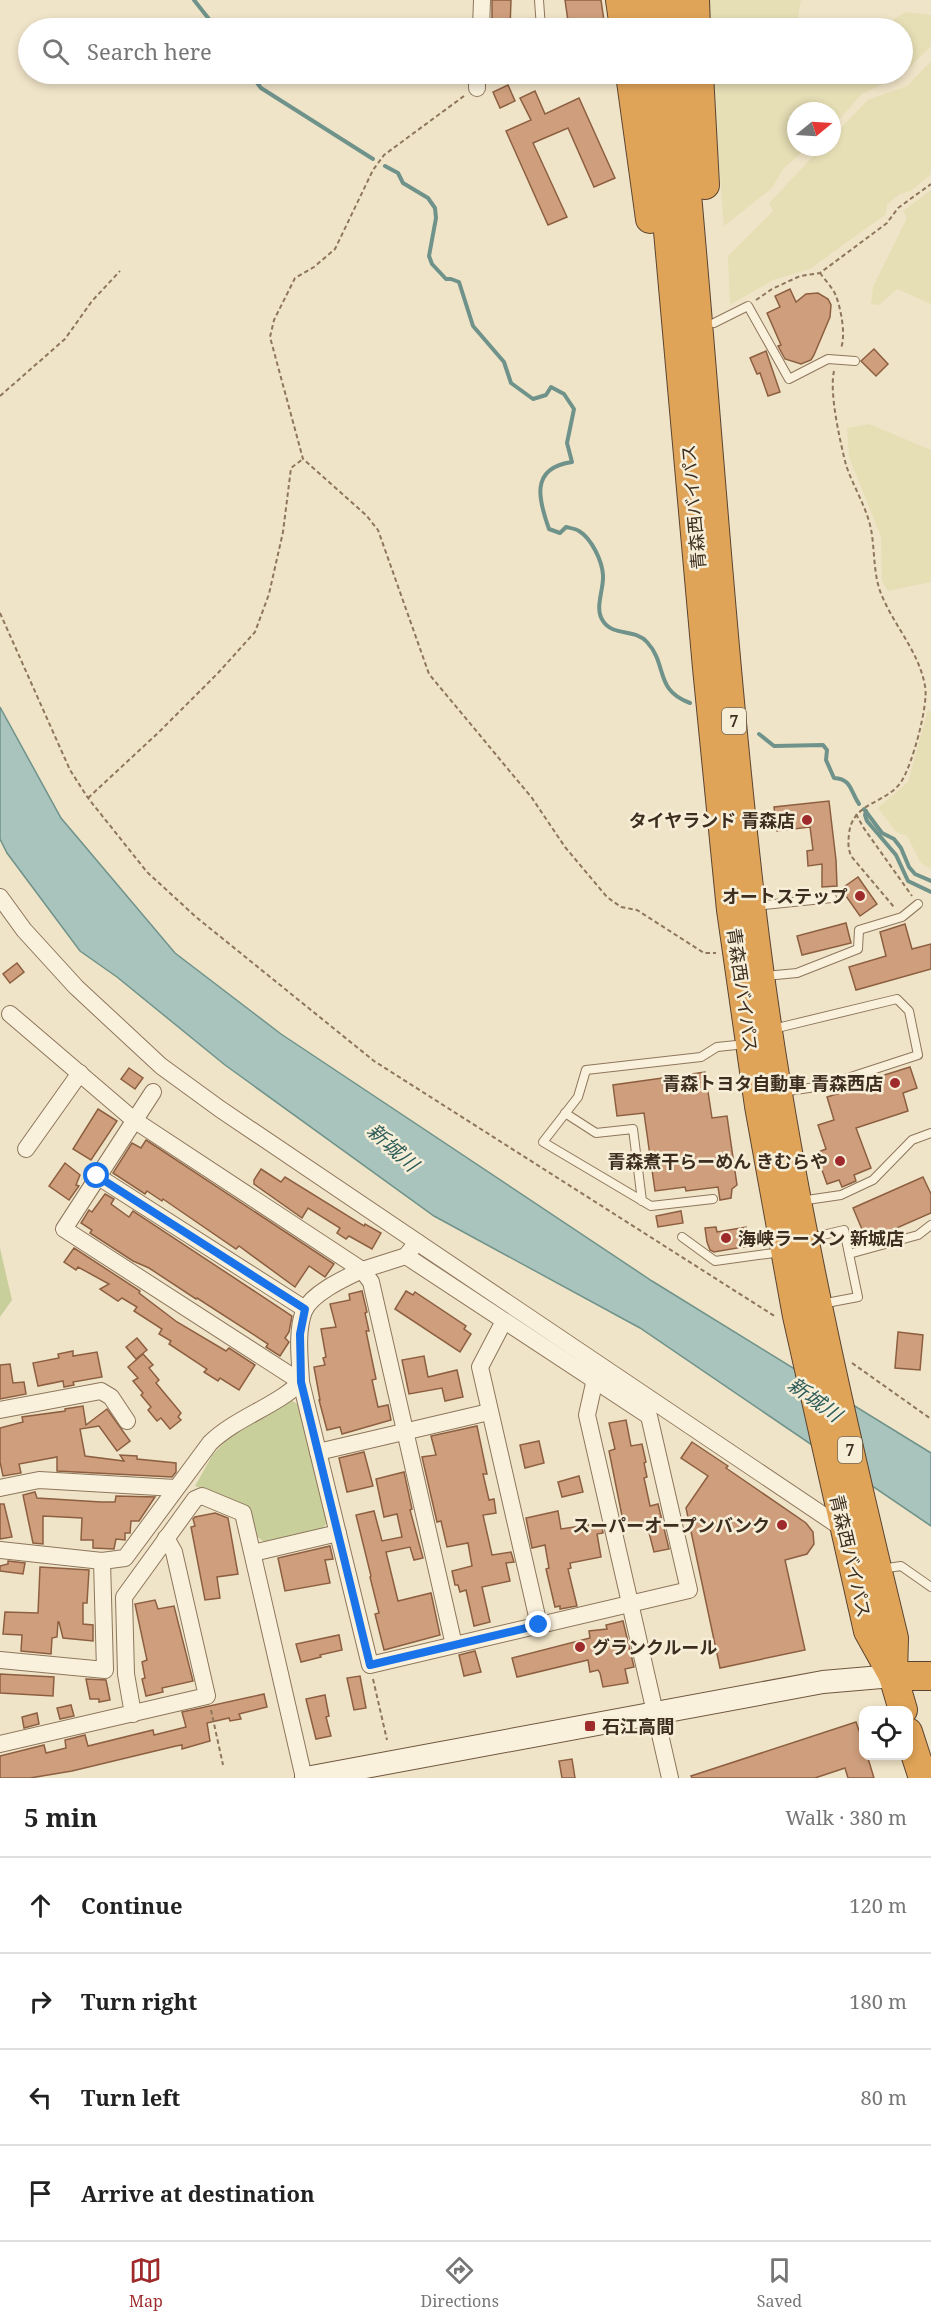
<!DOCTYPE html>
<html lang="en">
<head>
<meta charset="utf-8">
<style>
  body { margin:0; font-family:"Noto Serif","Noto Sans JP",serif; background:#f6f6f6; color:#222 }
  .controls { position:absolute; right:18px; bottom:18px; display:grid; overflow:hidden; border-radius:12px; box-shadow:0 3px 9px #0003 }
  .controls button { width:54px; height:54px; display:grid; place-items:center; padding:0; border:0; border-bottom:2px solid #e0e0e0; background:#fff; color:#222; font:30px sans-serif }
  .compass { position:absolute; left:787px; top:102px; width:54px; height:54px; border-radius:50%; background:#fff; box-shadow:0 3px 9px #0003; rotate:72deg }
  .stop { position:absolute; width:18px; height:18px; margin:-14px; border:4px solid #1a73e8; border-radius:50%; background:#fff }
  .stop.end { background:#1a73e8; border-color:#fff; box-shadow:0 2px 6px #0008 }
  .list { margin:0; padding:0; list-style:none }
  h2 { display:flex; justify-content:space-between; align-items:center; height:78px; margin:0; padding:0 24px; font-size:26px }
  h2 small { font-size:20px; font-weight:400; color:#767676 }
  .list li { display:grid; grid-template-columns:39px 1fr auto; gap:18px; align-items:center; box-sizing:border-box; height:96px; padding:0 24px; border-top:2px solid #e0e0e0 }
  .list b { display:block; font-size:22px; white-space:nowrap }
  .list em { font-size:20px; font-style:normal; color:#767676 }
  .icon { flex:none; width:33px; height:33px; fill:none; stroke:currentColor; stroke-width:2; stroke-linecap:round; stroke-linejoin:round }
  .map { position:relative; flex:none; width:931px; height:1778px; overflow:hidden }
  .search { position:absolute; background:#fff; box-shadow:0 3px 9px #0003; left:18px; right:18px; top:18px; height:66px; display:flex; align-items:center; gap:15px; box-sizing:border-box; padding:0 21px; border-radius:33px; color:#767676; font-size:22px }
  .sheet { height:462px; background:#fff }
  nav { display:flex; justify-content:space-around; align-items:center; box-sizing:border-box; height:84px; border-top:2px solid #e0e0e0; background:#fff; font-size:16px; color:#767676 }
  nav a { display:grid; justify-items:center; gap:3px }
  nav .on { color:#9e2a2b }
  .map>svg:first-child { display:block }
  .farmland { fill:#e6deb5 }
  .green { fill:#c9cf9b }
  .water { fill:#a9c4bc; stroke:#6f938a; stroke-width:1.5 }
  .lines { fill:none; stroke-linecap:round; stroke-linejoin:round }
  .stream { stroke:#6f938a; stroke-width:4 }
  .building { fill:#cf9f7d; stroke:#8d5f41; stroke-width:1.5 }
  .lane-casing { stroke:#8d765c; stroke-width:10 }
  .street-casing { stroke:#8d765c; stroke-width:18 }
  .secondary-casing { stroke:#6f573f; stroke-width:24 }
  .highway-casing { stroke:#5b4430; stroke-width:30 }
  .path { stroke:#8d765c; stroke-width:2; stroke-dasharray:4.5 3; stroke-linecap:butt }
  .lane { stroke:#faf1dc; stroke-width:8 }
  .street { stroke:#faf1dc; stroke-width:16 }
  .secondary { stroke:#faf1dc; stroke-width:22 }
  .highway { stroke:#e0a458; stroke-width:28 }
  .route { stroke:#1a73e8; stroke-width:8 }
  .poi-dot { fill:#9e2a2b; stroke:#f7eed8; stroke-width:2 }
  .labels { text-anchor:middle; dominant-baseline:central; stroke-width:5; stroke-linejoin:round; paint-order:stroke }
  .shield { fill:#f7eed8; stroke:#756857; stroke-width:1.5 }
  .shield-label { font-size:16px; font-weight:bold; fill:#3d2e20 }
  .street-label { font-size:18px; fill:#3d2e20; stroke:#f7eed8 }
  .poi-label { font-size:18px; font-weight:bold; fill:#3d2e20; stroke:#f7eed8; text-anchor:end }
  .water-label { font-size:20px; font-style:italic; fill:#2f5d5a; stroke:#f7eed8 }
</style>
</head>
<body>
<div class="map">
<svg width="931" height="1778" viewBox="0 0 931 1778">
  <rect width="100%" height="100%" fill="#f0e4c8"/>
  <g class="farmland">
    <polygon points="709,0 801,0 796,28 709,28"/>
    <polygon points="906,12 931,15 931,46 902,75 862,94 832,127 832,111 796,111 796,147 808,147 783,169 772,188 724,226 712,74 902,74 902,28 879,28"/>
    <polygon points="931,61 931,174 911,191 900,194 887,204 886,214 810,269 773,280 730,305 728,256 773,211 769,203 822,147 832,147 832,137 868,100 907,86"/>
    <polygon points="931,190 931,304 897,289 879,305 871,304 873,287 907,218 903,211"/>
    <polygon points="869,424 931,450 931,582 888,591 882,581 881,537 849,457 847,428"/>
    <polygon points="928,710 931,712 931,869 921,863 907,836 896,832 878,808 908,782"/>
  </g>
  <g class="green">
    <polygon points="0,1248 12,1300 0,1317"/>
    <polygon points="291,1400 302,1407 328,1521 322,1530 266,1543 256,1536 250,1509 195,1486 213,1454 228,1439"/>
  </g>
  <polygon class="water" points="0,707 61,818 175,953 281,1034 652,1281 931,1453 931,1526 640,1328 434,1216 225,1065 117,977 80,951 7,853 0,839"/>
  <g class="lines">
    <g class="stream">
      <polyline points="194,0 216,28"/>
      <polyline points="250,74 261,88 373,159"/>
      <path d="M385,166L398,173L403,183L428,198L435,208L436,218L429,256L432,264L446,279H451L459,282L473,326L504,362L511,383L533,399L546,395L551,387L564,394L574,409L567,443L572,462C529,468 539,501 549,529L560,533L566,527C570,528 576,529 579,531C592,539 602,561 603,575C604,590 594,608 603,621C613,637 635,628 647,642C668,665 654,690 690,703"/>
      <path d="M759,734L774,746L823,745L827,750L826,760L834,778C852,779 850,791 859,804"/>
      <polyline points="864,809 882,833 894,839 901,848 909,867 915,874 931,881"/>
      <polyline points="866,811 865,815 867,821 896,855 908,881 931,892"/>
    </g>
  </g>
  <g class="building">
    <polygon points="492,0 511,0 510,28 492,28"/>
    <polygon points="565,0 601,0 605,28 569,28"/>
    <polygon points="508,85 515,101 500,108 493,92"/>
    <polygon points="535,91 545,114 579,98 615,178 594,187 568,128 533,143 567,217 548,225 506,131 531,120 520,98"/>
    <polygon points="790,289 796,302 806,294 818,293 828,299 831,305 830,317 814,355 811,360 801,364 785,359 778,346 781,345 767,313 780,307 775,296"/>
    <polygon points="874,349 888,364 876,376 861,361"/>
    <polygon points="766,351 780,392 768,396 760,373 757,374 750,358"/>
    <polygon points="829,801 836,860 837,886 822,887 822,864 808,866 807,851 813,850 810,827 777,831 774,807"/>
    <polygon points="858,877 877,904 860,916 841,889"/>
    <polygon points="846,923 851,943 802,955 797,936"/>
    <polygon points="905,924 912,949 931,944 931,969 856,990 849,967 886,956 880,932"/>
    <polygon points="17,963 24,972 10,983 3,974"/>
    <polygon points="910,1067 917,1088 903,1093 908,1111 856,1128 871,1168 854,1175 856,1181 842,1187 839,1180 827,1184 816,1153 826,1149 818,1125 834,1120 827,1097 879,1081 878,1077"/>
    <polygon points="129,1068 143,1078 135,1089 121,1079"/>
    <polygon points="705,1072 712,1118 727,1116 737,1185 732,1189 731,1198 720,1200 718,1187 686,1191 685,1187 655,1191 644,1113 617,1116 613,1085"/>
    <polygon points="98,1109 117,1121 91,1160 73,1149"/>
    <polygon points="146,1140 334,1264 325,1277 309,1266 295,1287 239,1246 236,1249 163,1199 162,1201 147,1191 145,1194 113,1173 132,1143 141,1148"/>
    <polygon points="65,1163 80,1175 76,1185 79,1186 69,1200 49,1186"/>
    <polygon points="261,1169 281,1182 285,1177 364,1226 365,1224 381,1233 372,1249 349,1236 346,1239 337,1233 340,1228 308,1208 302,1218 254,1184 254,1180"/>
    <polygon points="923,1177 931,1194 931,1213 867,1241 853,1208"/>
    <polygon points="105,1194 114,1199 111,1204 129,1217 133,1211 292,1316 289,1332 285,1338 289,1342 280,1356 266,1347 268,1344 197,1298 196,1299 149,1268 133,1261 90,1233 92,1230 81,1223 89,1210 92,1212"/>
    <polygon points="681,1211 683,1223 658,1227 656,1216"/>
    <polygon points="716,1227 717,1232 746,1227 749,1246 714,1252 710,1250 707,1242 705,1228"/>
    <polygon points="74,1248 140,1291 139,1293 177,1322 226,1351 229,1348 255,1365 239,1390 220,1378 218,1381 204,1372 207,1369 169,1344 171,1341 159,1334 162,1329 134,1311 137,1307 122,1298 118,1301 100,1289 109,1284 78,1267 76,1270 64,1262"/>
    <polygon points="362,1291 367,1312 365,1313 369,1331 366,1331 376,1379 372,1380 378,1407 388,1405 391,1420 342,1434 340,1427 327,1430 319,1400 320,1400 314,1367 325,1365 323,1358 326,1357 321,1329 336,1327 330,1304 350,1300 349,1294"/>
    <polygon points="406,1291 413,1295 415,1292 466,1326 464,1329 471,1334 460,1352 395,1309"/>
    <polygon points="898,1332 923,1335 920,1370 895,1368"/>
    <polygon points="137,1338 147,1350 136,1359 126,1347"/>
    <polygon points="73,1351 73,1356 97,1352 102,1377 73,1382 74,1385 64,1387 63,1381 38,1386 33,1363 59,1358 58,1354"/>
    <polygon points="143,1354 153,1365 149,1368 159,1380 156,1383 181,1413 178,1417 181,1420 170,1429 161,1418 157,1421 148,1410 151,1407 141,1395 143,1393 133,1381 138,1378 128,1367"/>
    <polygon points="424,1356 428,1377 457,1370 463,1397 445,1401 442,1388 409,1394 402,1360"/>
    <polygon points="10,1364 13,1383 24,1382 26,1394 0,1399 0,1365"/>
    <polygon points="83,1406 86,1425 107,1409 130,1441 117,1451 99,1426 80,1429 85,1456 124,1461 120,1455 137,1456 137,1459 176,1463 176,1472 172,1477 57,1471 57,1457 19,1464 21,1473 3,1476 0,1462 0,1428 23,1422 22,1417 65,1411 65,1409"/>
    <polygon points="626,1420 631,1446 642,1444 646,1462 644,1463 647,1477 644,1478 650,1506 658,1504 669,1549 654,1552 646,1521 624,1526 609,1451 615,1449 609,1423"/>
    <polygon points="477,1426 487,1474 483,1474 489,1500 494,1499 496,1513 483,1515 492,1555 511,1552 514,1562 506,1563 510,1581 482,1587 490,1622 474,1626 466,1590 460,1592 458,1585 455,1585 452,1571 472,1566 468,1543 447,1547 441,1521 437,1522 422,1457 436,1455 431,1436"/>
    <polygon points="539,1441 544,1463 525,1468 520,1445"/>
    <polygon points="692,1442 728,1466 726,1468 806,1523 813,1532 814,1544 807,1554 785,1560 805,1650 720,1668 686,1508 708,1476 681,1458"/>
    <polygon points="364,1452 373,1486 347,1492 339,1458"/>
    <polygon points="404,1472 412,1509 410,1510 423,1558 414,1560 410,1547 386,1552 398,1601 431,1593 440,1635 384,1650 375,1614 379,1613 370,1577 371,1576 356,1515 374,1511 382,1541 402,1537 397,1514 384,1517 376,1479"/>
    <polygon points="579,1476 583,1492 562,1497 558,1482"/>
    <polygon points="35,1492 37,1498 101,1502 115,1502 116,1496 155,1497 139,1521 131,1521 130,1533 125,1533 125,1540 116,1539 114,1549 93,1548 93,1540 81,1540 82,1518 43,1516 43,1544 33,1543 23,1495"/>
    <polygon points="0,1504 4,1504 12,1537 0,1539"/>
    <polygon points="558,1511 561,1529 601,1523 603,1533 597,1534 601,1557 570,1563 571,1568 568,1569 577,1606 560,1609 560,1606 555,1607 546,1569 549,1568 545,1545 532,1548 526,1518"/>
    <polygon points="215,1513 228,1518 238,1574 217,1577 220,1598 205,1600 191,1527 195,1526 193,1519 195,1517"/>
    <polygon points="330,1546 333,1559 325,1560 330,1583 285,1591 278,1558"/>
    <polygon points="8,1561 25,1563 23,1574 0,1571 0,1566 8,1564"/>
    <polygon points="40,1567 89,1570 87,1603 83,1603 83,1624 93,1625 93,1641 63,1638 59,1622 58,1622 57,1637 52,1638 51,1654 21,1651 22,1635 3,1634 5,1612 38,1613"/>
    <polygon points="155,1600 158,1609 174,1606 193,1681 162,1688 163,1692 146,1696 142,1679 145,1678 142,1662 147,1660 135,1604"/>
    <polygon points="623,1621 634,1667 625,1669 628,1683 603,1687 600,1673 598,1670 590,1672 588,1660 517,1677 512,1658 590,1638 589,1631 607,1629 606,1625"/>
    <polygon points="339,1635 342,1650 320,1655 321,1657 301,1662 296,1644"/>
    <polygon points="475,1651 481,1672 464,1676 459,1655"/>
    <polygon points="0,1674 54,1677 53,1696 0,1693"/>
    <polygon points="360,1676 366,1708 354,1710 347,1678"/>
    <polygon points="86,1679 106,1680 110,1700 99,1702 99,1699 90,1699"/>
    <polygon points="264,1694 267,1707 239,1714 241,1719 230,1721 229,1718 207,1723 210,1741 182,1749 182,1745 176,1746 72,1771 30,1778 0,1778 0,1756 44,1745 46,1753 66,1748 65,1740 85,1735 88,1746 153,1730 154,1735 186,1727 182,1712"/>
    <polygon points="325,1695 329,1716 326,1717 331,1736 316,1739 306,1699"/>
    <polygon points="71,1705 74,1716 60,1719 57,1708"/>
    <polygon points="37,1713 39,1724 24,1728 22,1717"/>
    <polygon points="856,1722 864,1745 864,1755 867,1755 874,1778 848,1778 845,1768 815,1778 692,1778 691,1776"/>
    <polygon points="572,1759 575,1778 562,1778 559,1761"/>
  </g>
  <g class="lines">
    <defs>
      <g id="lane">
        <polyline points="539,0 541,28"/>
        <polyline points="714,323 748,306 789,379 828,359 855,361"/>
        <polyline points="755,906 832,898"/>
        <polyline points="765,976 797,973 858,949 859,930 902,917 918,904"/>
        <polyline points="773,1029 897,999 909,1011 918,1055 823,1086 781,1092"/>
        <polyline points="565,1113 596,1133 633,1129 642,1201"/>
        <polyline points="713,1199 651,1206 543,1142 578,1097 586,1070 701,1057 717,1047 746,1044"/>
        <polyline points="800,1201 841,1195 873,1180 912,1140 931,1133"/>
        <polyline points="682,1237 715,1261 781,1252"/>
        <polyline points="810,1238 844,1230 858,1297 821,1304"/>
        <polyline points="849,1254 918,1235 931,1225"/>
        <polyline points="881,1569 901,1566 931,1587"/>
      </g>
      <g id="street">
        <polyline points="481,28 482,0"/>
        <polyline points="477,88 477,74"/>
        <polyline points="0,897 24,930 76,987 161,1066 220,1109 417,1242 406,1256 362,1270 371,1282 454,1645"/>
        <polyline points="10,1014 134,1120 362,1270"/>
        <polyline points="153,1092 64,1229 301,1382 370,1665 689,1590 649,1416 406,1256"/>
        <polyline points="26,1149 80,1073"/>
        <polyline points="97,1176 305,1309"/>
        <polyline points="417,1242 845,1530"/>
        <polyline points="504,1321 480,1367 539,1625"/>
        <polyline points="595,1379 587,1415 670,1778"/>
        <polyline points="0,1410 101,1391 111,1397 127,1421"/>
        <polyline points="318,1452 489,1412"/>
        <polyline points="0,1488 39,1480 175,1488"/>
        <path d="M0,1550L102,1561L125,1558L210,1443C237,1417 275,1407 301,1382C300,1359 296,1332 304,1311C312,1293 345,1278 362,1270"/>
        <polyline points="253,1553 338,1533"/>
        <polyline points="0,1660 105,1670 102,1561"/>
        <polyline points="133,1714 126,1674 124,1597 195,1499 202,1496 243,1513 304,1778"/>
        <polyline points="0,1744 207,1696 174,1552 166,1538"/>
      </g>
      <polyline id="secondary" points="306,1778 823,1682 893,1676"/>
      <g id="highway">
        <polyline points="620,0 624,28"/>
        <polyline points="647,0 650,28"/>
        <polyline points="668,0 671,28"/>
        <polyline points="695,0 696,28"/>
        <polyline points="630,74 650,219"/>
        <polyline points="654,74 707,668 731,910 759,1106 797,1316 868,1631 893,1676 903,1710"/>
        <path d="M676,74C703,350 719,629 751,905C780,1153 835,1396 894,1638L893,1674"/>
        <polyline points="699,74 705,185"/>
        <polyline points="893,1676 931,1676"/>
        <polyline points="908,1732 923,1778"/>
      </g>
    </defs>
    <use href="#lane" class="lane-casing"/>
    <use href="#street" class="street-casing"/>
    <use href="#secondary" class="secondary-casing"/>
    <use href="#highway" class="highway-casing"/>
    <g class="path">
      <polyline points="464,96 384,155 373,170 335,249 314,267 295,278 274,320 270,337 303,459 366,515 378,530 429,674 532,798 565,847 607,897 621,907 637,910 704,953 716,953"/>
      <path d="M820,273C825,280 833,288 836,296C841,309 846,335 841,348"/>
      <polyline points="756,300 772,289 800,276 820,273 887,223 898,208 931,184"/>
      <path d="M834,371C829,393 840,441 846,465C853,486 866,506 871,529C875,550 873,576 882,596C895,627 919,652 925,686C929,704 912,766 901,782C886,804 852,802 849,834C848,843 848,848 851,856L894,907"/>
      <polyline points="0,396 65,339 92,301 120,271"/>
      <polyline points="0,613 70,770 88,798 147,872 196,917 374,1061 776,1317"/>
      <polyline points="88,798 159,732 218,673 255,632 269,594 283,532 291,468 303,459"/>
      <polyline points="856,814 863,827 912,896"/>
      <polyline points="852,1363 931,1419"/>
      <polyline points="373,1679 387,1740"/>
      <polyline points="211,1710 223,1765"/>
    </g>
    <use href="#lane" class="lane"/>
    <use href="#street" class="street"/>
    <use href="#secondary" class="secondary"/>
    <use href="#highway" class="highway"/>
  </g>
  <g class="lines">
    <polyline class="route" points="97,1176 305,1309 300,1334 301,1382 370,1665 539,1625"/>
  </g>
  <g class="poi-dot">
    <circle cx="807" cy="820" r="6"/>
    <circle cx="860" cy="896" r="6"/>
    <circle cx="895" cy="1083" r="6"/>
    <circle cx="840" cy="1161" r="6"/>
    <circle cx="726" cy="1238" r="6"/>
    <circle cx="782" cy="1525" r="6"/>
    <circle cx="580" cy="1647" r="6"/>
    <rect x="584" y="1720" width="12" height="12" rx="3"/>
  </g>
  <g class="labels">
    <g class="shield">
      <rect x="722" y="708" width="24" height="26" rx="4.5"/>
      <rect x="838" y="1437" width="24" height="26" rx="4.5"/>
    </g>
    <g class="shield-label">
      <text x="734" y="721">7</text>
      <text x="850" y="1450">7</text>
    </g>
    <g class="street-label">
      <text transform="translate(693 507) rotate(-95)">青森西バイパス</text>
      <text transform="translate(743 990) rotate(82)">青森西バイパス</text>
      <text transform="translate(851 1556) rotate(77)">青森西バイパス</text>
    </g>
    <g class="poi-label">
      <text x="795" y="820">タイヤランド 青森店</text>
      <text x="848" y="896">オートステップ</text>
      <text x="883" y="1083">青森トヨタ自動車 青森西店</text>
      <text x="828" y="1161">青森煮干らーめん きむらや</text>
      <text x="738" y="1238" text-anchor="start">海峡ラーメン 新城店</text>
      <text x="770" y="1525">スーパーオープンバンク</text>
      <text x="592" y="1647" text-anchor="start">グランクルール</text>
      <text x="602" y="1726" text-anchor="start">石江高間</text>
    </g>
    <g class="water-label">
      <text transform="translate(393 1147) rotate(42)">新城川</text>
      <text transform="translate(815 1399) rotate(36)">新城川</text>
    </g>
  </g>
</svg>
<div class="controls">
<button><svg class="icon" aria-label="locate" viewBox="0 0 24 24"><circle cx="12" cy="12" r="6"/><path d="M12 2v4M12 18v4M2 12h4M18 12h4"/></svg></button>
</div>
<svg class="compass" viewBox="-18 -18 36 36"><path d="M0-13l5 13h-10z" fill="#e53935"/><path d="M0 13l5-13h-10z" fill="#767676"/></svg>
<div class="stop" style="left:97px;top:1176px"></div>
<div class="stop end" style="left:539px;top:1625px"></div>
<div class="search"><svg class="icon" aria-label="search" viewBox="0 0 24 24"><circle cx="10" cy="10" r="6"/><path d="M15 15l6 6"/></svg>Search here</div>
</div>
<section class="sheet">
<h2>5 min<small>Walk · 380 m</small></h2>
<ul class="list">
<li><svg class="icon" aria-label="ahead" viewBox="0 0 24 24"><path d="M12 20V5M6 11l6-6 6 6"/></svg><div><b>Continue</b></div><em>120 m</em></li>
<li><svg class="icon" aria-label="right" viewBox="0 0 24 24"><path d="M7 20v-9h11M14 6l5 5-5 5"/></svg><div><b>Turn right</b></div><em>180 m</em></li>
<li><svg class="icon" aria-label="left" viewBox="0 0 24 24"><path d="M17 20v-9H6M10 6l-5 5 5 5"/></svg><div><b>Turn left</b></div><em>80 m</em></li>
<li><svg class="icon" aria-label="arrive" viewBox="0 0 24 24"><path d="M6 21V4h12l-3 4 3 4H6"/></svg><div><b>Arrive at destination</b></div></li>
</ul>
</section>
<nav>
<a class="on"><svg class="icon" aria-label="map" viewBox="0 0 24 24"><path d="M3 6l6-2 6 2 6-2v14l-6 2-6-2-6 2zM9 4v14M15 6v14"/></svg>Map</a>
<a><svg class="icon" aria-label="directions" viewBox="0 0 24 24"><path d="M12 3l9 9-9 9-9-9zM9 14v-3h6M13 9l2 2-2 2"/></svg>Directions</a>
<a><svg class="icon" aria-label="saved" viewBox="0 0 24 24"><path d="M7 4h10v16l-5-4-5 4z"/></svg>Saved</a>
</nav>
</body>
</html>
